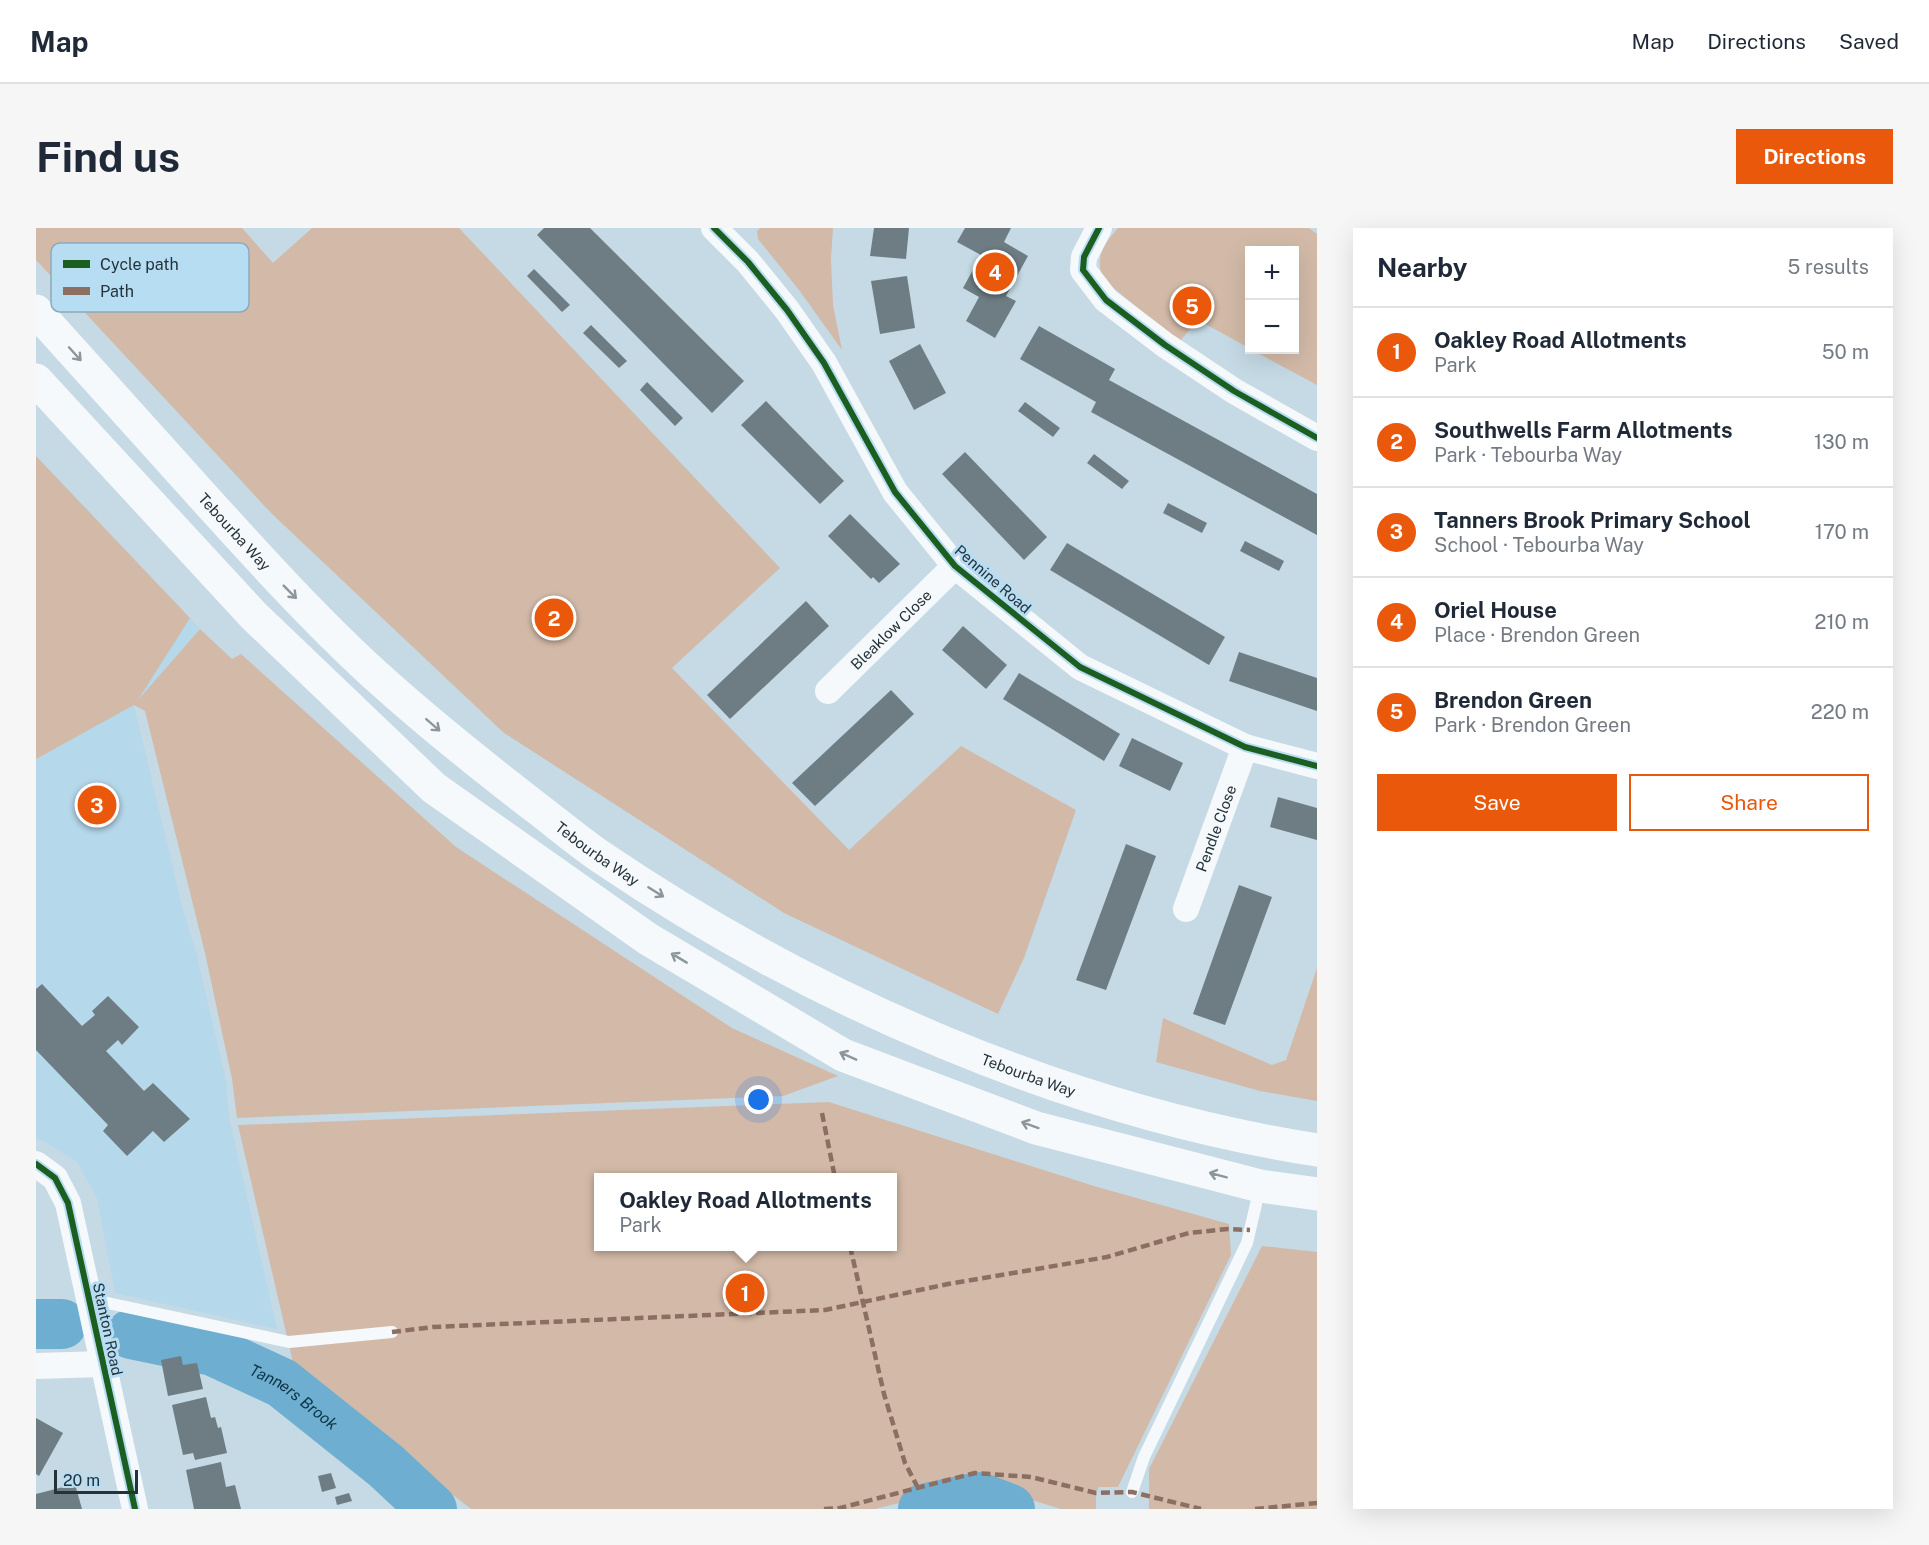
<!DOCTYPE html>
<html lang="en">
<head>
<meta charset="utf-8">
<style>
  body { margin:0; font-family:"Public Sans",sans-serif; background:#f6f6f7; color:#1f2937 }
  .controls { position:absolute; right:18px; top:18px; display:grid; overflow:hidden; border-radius:0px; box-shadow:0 6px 24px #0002 }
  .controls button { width:54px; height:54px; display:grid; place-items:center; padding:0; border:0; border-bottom:2px solid #e0e1e3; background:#fff; color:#1f2937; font:30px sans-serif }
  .scale { position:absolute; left:18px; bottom:15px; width:84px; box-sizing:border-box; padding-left:6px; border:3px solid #24323b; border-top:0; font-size:16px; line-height:21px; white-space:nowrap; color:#24323b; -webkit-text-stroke:4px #b7ddf3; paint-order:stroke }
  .you { position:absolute; left:723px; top:872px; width:21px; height:21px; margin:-15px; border:4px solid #fff; border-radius:50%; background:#1a73e8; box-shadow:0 0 0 9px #1a73e833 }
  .badge { display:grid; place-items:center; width:39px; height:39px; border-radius:50%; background:#ea580c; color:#fff; font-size:20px; font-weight:700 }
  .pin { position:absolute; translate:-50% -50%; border:3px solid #fff; box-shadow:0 2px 6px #0006 }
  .popup { position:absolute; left:558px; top:945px; width:303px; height:78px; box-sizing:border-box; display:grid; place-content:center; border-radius:0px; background:#fff; filter:drop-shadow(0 2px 4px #0005); font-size:20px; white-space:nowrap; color:#747a83 }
  .popup b { font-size:22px; color:#1f2937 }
  .popup::after { content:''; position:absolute; left:50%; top:100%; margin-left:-12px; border:12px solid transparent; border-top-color:#fff }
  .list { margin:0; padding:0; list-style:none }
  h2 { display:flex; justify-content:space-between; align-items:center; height:78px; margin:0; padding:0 24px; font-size:26px }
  h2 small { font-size:20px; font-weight:400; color:#747a83 }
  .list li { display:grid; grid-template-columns:39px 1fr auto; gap:18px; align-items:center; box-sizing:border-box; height:90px; padding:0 24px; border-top:2px solid #e0e1e3 }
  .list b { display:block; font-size:22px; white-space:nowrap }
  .list p { margin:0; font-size:20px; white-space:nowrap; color:#747a83 }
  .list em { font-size:20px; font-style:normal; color:#747a83 }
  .actions { display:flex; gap:12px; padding:18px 24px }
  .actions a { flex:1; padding:14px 0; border:2px solid #ea580c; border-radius:0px; text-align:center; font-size:21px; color:#ea580c }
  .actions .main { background:#ea580c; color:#fff }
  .map { position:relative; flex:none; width:1281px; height:1281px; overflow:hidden; border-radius:0px }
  header { display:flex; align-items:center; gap:36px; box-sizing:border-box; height:84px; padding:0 30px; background:#fff; border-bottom:2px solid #e0e1e3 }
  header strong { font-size:28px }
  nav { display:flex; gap:33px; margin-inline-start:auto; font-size:21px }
  .intro { display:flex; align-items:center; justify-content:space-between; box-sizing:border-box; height:144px; padding:0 36px }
  h1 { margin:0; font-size:42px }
  .button { padding:15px 27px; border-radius:0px; background:#ea580c; color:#fff; font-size:21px; font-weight:700 }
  main { display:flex; gap:36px; padding:0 36px }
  aside { flex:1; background:#fff; border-radius:0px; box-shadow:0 6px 24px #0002 }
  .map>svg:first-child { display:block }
  .built { fill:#b5d8eb }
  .green { fill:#d3baa8; fill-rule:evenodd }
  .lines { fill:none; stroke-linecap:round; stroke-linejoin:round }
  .river { stroke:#6eafd1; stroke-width:50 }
  .building { fill:#6d7d83 }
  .lane { stroke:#f6f9fb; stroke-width:12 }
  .street { stroke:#f6f9fb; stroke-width:26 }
  .primary { stroke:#f6f9fb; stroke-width:33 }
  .quiet { stroke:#8d6e63; stroke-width:4.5; stroke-dasharray:9 4.5; stroke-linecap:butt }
  .cycleway-casing { stroke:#b7ddf3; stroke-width:10 }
  .cycleway { stroke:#1b5e20; stroke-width:6 }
  .oneway { stroke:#8d969b }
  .labels { text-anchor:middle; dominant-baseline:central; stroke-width:6; stroke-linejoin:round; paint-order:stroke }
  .street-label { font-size:15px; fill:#24323b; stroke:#b7ddf3 }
  .water-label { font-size:16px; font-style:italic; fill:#0d3346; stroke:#b7ddf3 }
  .key { fill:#b7ddf3; stroke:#8baabc; stroke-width:1.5 }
  .key-label { font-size:16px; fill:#24323b }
</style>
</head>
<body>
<header>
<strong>Map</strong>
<nav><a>Map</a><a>Directions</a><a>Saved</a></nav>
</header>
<div class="intro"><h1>Find us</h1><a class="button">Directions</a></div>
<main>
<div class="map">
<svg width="1281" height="1281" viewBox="0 0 1281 1281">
  <rect width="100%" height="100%" fill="#c5dae5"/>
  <polygon class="built" points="0,228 164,401 98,477 146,678 161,728 190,853 193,889 241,1101 79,1065 61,970 41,934 6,912 0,911"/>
  <g class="green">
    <polygon points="0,0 206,0 237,35 276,0 423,0 744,340 636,440 813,622 925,518 1040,582 988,730 962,786 748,685 468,505 235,285 0,32"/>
    <polygon points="724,0 797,0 795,31 797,77 806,122 763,62 722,11 721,3"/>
    <path d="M1082,0H1273L1281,6V157L1216,122H1258V22H1214L1213,120L1162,92L1143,114L1068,52C1058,30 1067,17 1082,0Z"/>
    <polygon points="0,228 154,390 102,472 164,401 196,431 205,426 420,619 696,800 802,848 747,868 201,890 196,851 169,725 109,483 98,477 0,531"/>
    <polygon points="1281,740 1281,873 1224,863 1120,834 1127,790 1236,837 1250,832"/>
    <path d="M793,874L1058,958L1193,996L1195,1027L1082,1259H1063L1060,1265V1281H1025L953,1259L932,1258L839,1281H435L365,1227L261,1152L202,897ZM562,950H856V1018H562Z"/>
    <polygon points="1226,1018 1281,1024 1281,1281 1113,1281 1113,1241"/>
  </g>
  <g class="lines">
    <g class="river">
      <polyline points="0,1096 26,1096"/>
      <path id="s1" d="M95,1106L177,1123L246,1155L350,1238L396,1281"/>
      <polyline points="887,1281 943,1269 974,1281"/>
    </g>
  </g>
  <g class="building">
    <polygon points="508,0 554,0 708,153 676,185 501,7"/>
    <polygon points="838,0 873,0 870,31 834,28"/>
    <polygon points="929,0 975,0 968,14 992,28 970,68 980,73 959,110 930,93 943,69 927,60 945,27 921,14"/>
    <polygon points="498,41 534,77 526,84 491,48"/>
    <polygon points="871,48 879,100 844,106 835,53"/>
    <polygon points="555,97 591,133 583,140 547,105"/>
    <polygon points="1003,98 1079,141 1073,152 1281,266 1281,307 1055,184 1060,174 984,131"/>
    <polygon points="884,116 910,165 878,182 853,133"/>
    <polygon points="611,154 647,190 639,198 604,162"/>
    <polygon points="730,173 808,253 784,276 705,197"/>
    <polygon points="989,174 1024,200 1017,209 982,183"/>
    <polygon points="929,224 1011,309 988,332 906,246"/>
    <polygon points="1058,226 1093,253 1086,261 1051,235"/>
    <polygon points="1132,275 1171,295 1166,305 1127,285"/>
    <polygon points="814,286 864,336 843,355 837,349 835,351 792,308"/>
    <polygon points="1209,313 1248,333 1243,343 1204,323"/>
    <polygon points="1031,315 1189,409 1173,437 1014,342"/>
    <polygon points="770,373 793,398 694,491 671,467"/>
    <polygon points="927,398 971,437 950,461 906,422"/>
    <polygon points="1203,424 1281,450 1281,483 1193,453"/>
    <polygon points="983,445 1084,506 1068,533 967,471"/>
    <polygon points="855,462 878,486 779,578 756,555"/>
    <polygon points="1096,510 1147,535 1134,563 1083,538"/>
    <polygon points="1242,569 1281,580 1281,612 1234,599"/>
    <polygon points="1090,616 1120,628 1070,762 1040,752"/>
    <polygon points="1203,657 1236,669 1189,797 1157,786"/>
    <polygon points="6,756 46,798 59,787 56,783 72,768 103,799 86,817 82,812 70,823 108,863 117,855 154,891 128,914 117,903 91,928 67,903 72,897 0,822 0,761"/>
    <polygon points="145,1128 147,1137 161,1135 167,1161 132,1168 125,1132"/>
    <polygon points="170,1169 175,1190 179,1189 182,1200 185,1199 191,1225 159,1232 157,1225 147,1227 136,1177"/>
    <polygon points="0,1190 27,1205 3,1248 0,1246"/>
    <polygon points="185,1234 190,1259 199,1257 205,1281 158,1281 150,1242"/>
    <polygon points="295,1245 300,1260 286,1264 282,1248"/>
    <polygon points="39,1256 46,1281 0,1281 0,1266"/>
    <polygon points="313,1265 316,1273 301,1277 299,1269"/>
  </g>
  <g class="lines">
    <g class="lane">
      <polyline points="53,1071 253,1114 356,1104"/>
      <polyline points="1096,1264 1108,1229 1211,1015 1224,959"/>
    </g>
    <g class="street">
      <polyline points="678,0 712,34 751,82 788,135 859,264 919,338 1044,439 1209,519 1281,538"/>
      <polyline points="1063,0 1048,29 1047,42 1070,72 1129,117 1198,163 1281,210"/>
      <path id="s2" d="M792,463L919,338"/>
      <path id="s3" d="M1150,681L1209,519"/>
      <polyline points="0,936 19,950 32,975 99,1281"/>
      <polyline points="0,1138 67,1136"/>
    </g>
    <g class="primary">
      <path id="s4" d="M0,83C54,143 109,204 163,264C220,327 276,389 338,446C391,494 446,538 502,581C523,597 543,614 565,629C774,771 1030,883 1281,922"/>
      <polyline points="0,152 218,388 398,560 612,711 807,827 1000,900 1224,958 1281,966"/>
    </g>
    <g class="quiet">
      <polyline points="786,885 799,950"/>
      <polyline points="814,1018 848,1166 869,1235 881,1258"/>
      <polyline points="356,1104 397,1099 789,1082 912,1056 1071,1029 1153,1005 1192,1001 1214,1002"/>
      <polyline points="788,1281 804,1280 939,1245 995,1249 1060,1265 1096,1264 1165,1281"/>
      <polyline points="1219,1281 1281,1275"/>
    </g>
    <defs>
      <g id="cycleway">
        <polyline points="678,0 712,34 751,82 788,135 859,264 919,338 1044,439 1209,519 1281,538"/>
        <polyline points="1063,0 1048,29 1047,42 1070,72 1129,117 1198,163 1281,210"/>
        <polyline points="0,936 19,950 32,975 99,1281"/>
      </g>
    </defs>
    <use href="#cycleway" class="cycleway-casing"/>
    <use href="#cycleway" class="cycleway"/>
  </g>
  <defs><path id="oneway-shaft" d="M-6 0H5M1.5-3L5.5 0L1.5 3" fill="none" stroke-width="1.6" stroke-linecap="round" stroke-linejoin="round" transform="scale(1.5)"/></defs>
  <g class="oneway">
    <use href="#oneway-shaft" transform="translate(39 126) rotate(48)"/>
    <use href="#oneway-shaft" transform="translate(254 364) rotate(45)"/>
    <use href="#oneway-shaft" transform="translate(397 497) rotate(41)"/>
    <use href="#oneway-shaft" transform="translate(620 664) rotate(32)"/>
    <use href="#oneway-shaft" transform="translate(643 730) rotate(-149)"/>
    <use href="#oneway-shaft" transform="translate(812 828) rotate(-156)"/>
    <use href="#oneway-shaft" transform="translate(994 897) rotate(-160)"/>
    <use href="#oneway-shaft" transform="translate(1182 947) rotate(-165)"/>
  </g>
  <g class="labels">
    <g class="street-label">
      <text stroke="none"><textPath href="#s4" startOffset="297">Tebourba Way</textPath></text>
      <text transform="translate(957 351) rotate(41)">Pennine Road</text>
      <text stroke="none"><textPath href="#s2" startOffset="88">Bleaklow Close</textPath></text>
      <text stroke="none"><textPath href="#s3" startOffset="86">Pendle Close</textPath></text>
      <text stroke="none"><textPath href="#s4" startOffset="783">Tebourba Way</textPath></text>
      <text stroke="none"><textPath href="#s4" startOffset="1269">Tebourba Way</textPath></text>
      <text transform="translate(72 1101) rotate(78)">Stanton Road</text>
    </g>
    <g class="water-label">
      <text stroke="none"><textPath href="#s1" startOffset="177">Tanners Brook</textPath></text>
    </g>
  </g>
  <rect x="15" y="15" width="198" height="69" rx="9" class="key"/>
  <rect x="27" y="32" width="27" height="8" fill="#1b5e20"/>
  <rect x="27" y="59" width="27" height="8" fill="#8d6e63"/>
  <g class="key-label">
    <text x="64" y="42">Cycle path</text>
    <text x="64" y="69">Path</text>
  </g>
</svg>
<div class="controls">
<button>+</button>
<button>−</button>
</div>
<div class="scale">20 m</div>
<div class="you"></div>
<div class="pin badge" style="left:709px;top:1065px">1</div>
<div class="popup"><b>Oakley Road Allotments</b>Park</div>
<div class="pin badge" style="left:518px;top:390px">2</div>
<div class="pin badge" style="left:61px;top:577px">3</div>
<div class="pin badge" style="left:959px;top:44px">4</div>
<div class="pin badge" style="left:1156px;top:78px">5</div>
</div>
<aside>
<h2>Nearby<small>5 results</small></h2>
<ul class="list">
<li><span class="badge">1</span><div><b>Oakley Road Allotments</b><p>Park</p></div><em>50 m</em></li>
<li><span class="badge">2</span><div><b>Southwells Farm Allotments</b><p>Park · Tebourba Way</p></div><em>130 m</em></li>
<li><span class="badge">3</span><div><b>Tanners Brook Primary School</b><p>School · Tebourba Way</p></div><em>170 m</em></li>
<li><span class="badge">4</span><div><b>Oriel House</b><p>Place · Brendon Green</p></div><em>210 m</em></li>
<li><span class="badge">5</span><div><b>Brendon Green</b><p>Park · Brendon Green</p></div><em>220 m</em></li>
</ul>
<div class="actions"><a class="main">Save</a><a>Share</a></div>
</aside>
</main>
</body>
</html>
